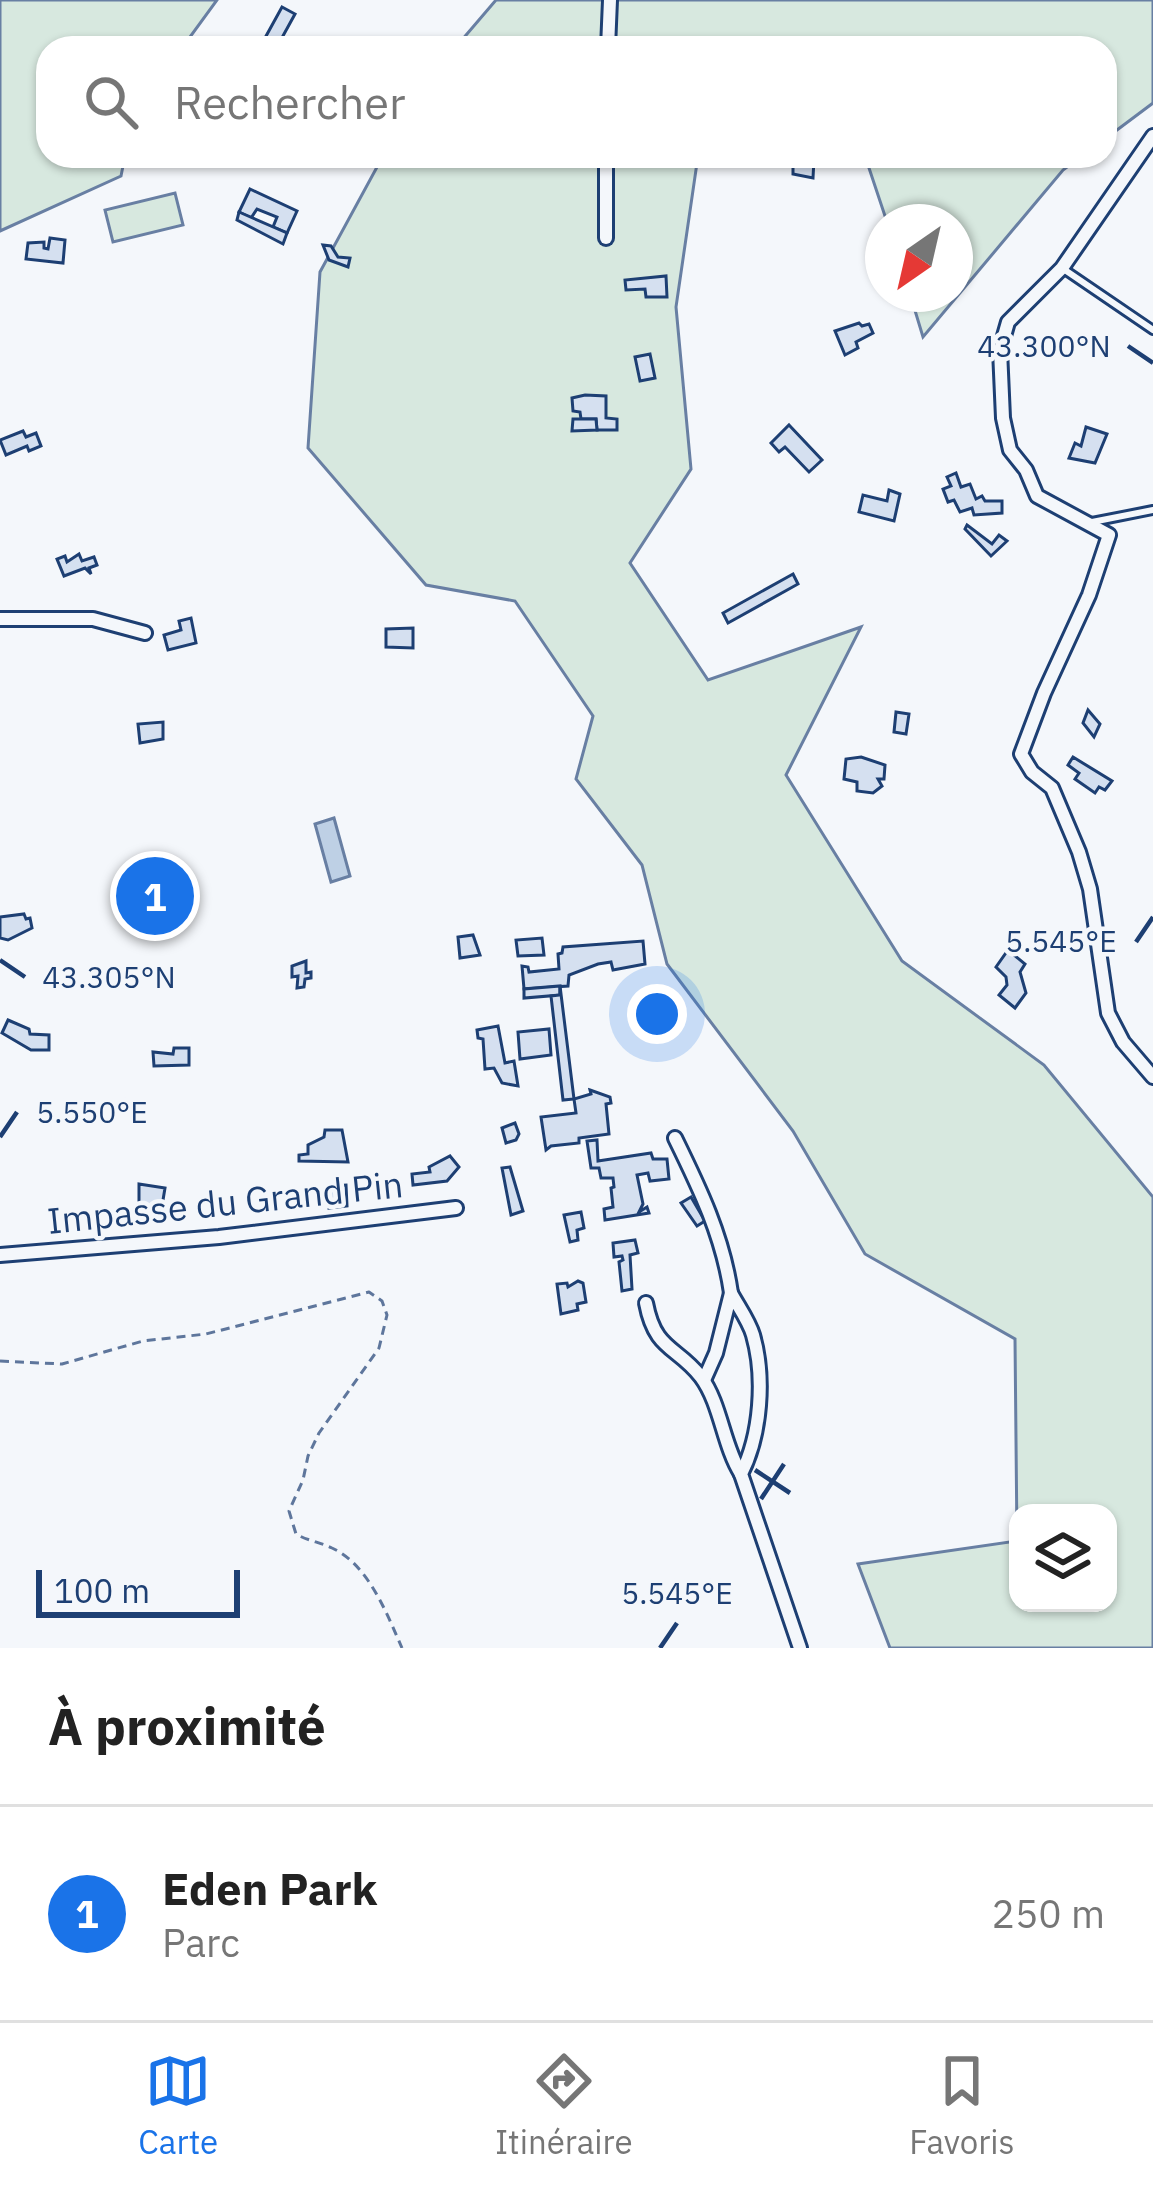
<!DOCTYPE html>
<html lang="fr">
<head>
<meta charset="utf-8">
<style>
  body { margin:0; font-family:"IBM Plex Sans",sans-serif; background:#f2f2f2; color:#222 }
  .controls { position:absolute; right:36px; bottom:36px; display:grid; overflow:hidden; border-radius:24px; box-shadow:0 3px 9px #0004 }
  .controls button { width:108px; height:108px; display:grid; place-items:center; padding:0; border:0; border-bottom:3px solid #e0e0e0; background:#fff; color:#222; font:60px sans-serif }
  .compass { position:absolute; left:865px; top:204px; width:108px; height:108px; border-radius:50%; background:#fff; box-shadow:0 3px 9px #0004; rotate:214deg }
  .scale { position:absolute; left:36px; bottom:30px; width:204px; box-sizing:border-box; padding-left:12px; border:6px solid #1d3f73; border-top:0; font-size:33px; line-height:42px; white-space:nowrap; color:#1d3f73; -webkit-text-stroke:9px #f4f7fb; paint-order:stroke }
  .you { position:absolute; left:657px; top:1014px; width:42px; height:42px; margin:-30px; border:9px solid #fff; border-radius:50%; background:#1a73e8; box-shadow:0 0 0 18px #1a73e833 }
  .badge { display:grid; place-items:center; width:78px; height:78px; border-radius:50%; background:#1a73e8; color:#fff; font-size:39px; font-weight:700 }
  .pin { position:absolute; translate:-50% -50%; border:6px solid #fff; box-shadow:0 3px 12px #0006 }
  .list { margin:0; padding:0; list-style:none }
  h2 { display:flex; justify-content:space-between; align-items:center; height:156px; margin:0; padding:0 48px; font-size:51px }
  h2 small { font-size:39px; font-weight:400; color:#767676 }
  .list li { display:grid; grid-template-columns:78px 1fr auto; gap:36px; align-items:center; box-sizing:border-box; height:216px; padding:0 48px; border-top:3px solid #e0e0e0 }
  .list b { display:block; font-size:45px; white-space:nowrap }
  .list p { margin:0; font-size:39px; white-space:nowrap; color:#767676 }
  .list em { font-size:39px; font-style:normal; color:#767676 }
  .icon { flex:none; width:66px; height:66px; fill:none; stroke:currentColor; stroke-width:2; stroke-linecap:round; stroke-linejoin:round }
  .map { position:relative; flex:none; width:1153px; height:1648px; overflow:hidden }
  .search { position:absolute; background:#fff; box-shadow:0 3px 9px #0004; left:36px; right:36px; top:36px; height:132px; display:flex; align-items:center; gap:30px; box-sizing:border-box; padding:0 42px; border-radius:36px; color:#767676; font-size:45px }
  .sheet { height:372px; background:#fff }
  nav { display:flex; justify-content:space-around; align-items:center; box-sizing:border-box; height:168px; border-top:3px solid #e0e0e0; background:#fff; font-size:33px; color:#767676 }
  nav a { display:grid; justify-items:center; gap:6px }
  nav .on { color:#1a73e8 }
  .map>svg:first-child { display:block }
  .green { fill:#d7e8df; stroke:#687fa3; stroke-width:3; fill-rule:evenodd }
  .water { fill:#bed0e5; stroke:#687fa3; stroke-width:3 }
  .building { fill:#d5e0f0; stroke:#1d3f73; stroke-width:3 }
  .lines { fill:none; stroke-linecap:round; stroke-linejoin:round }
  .lane-casing { stroke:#1d3f73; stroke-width:12 }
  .street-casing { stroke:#1d3f73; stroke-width:18 }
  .path { stroke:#5e769c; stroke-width:3; stroke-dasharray:9 6; stroke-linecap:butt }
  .lane { stroke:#f4f7fb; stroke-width:6 }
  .street { stroke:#f4f7fb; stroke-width:12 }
  .ticks { fill:none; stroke:#1d3f73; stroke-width:4.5 }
  .labels { text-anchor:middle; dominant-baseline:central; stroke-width:9; stroke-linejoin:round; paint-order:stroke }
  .street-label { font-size:36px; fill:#1d3f73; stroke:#f4f7fb }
  .ticks-label { font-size:30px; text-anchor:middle; fill:#1d3f73; stroke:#f4f7fb; stroke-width:9; stroke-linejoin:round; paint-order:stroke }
</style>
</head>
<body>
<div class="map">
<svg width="1153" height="1648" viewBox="0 0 1153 1648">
  <rect width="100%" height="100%" fill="#f4f7fb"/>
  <g class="green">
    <polygon points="0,0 217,0 182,48 48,48 48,156 125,156 121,176 0,231"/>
    <polygon points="496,0 1153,0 1153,103 1105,139 1105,48 455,48"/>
    <path d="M383,156H698L676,307L691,469L630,563L708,680L861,627L786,775L902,961L1044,1065L1153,1197V1648H890L858,1564L1017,1541L1015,1339L865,1254L793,1131L667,964L642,865L576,779L593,716L515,601L426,585L308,448L320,272ZM1018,1513H1108V1603H1018Z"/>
    <polygon points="865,156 1082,156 1063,170 923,337 910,294 955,294 955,222 887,222"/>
    <polygon points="175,193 183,225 113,242 105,210"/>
  </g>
  <polygon class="water" points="334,818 350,876 331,882 315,824"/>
  <g class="building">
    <polygon points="282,7 295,14 278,45 265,38"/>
    <polygon points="793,156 832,156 830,161 814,159 813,178 793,174"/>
    <polygon points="250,189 297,211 287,233 273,227 277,217 257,209 251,218 239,212"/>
    <polygon points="239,212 287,233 283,244 237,220"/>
    <polygon points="50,238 65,240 63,263 26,259 28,243 44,242 44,248 48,249"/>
    <polygon points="323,245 331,246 338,257 350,258 348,267 329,260"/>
    <polygon points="666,276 667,297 646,297 645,289 626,290 625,280"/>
    <polygon points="859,323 862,326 869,324 873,333 856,342 858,348 845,355 835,331"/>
    <polygon points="650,354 655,378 640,381 635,357"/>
    <polygon points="585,395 606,396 606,418 617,419 617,430 597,430 596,419 581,419 580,412 573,411 572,398"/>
    <polygon points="573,419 596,419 597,430 572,431"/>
    <polygon points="789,425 822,460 809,472 785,447 779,452 771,443"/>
    <polygon points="1086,427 1107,434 1095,463 1069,458 1075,443 1081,446"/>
    <polygon points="23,431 26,437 36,433 41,446 29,451 27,446 6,455 0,440"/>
    <polygon points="956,473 961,487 970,484 976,499 982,496 985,501 1002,501 1002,513 974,515 972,508 960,512 954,500 948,502 943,489 951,486 947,477"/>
    <polygon points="889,490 900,494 894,521 859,512 863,495 887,501"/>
    <polygon points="967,525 992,544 999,535 1007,541 991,556 965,529"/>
    <polygon points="79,554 82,561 94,557 97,565 89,568 91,574 85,568 64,576 57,559 65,556 67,562"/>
    <polygon points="793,574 798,584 728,623 723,613"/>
    <polygon points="191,618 196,643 168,650 164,635 181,630 179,621"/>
    <polygon points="413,628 413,648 386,647 386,629"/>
    <polygon points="1088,710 1100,724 1094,737 1083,723"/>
    <polygon points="896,712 909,714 906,734 894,732"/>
    <polygon points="163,722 163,739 140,743 138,724"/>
    <polygon points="861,757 885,765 884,779 878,779 882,786 873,793 857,791 857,782 844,779 846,759"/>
    <polygon points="1073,757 1112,781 1105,790 1099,787 1095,793 1075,779 1079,773 1068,765"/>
    <polygon points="24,914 26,919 30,918 32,928 8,940 0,938 0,917"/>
    <polygon points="473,935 480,955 460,958 458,937"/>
    <polygon points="542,938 544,955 518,956 516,940"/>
    <polygon points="643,941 645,964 613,970 611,962 598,964 569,975 568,986 524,989 522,966 528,967 529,972 559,969 558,954 562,953 563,947"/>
    <polygon points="1008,950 1025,964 1020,972 1026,993 1015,1008 999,995 1007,985 1006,977 996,967"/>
    <polygon points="306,961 306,973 311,972 311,978 305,979 304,987 297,988 298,976 292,977 292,966"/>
    <polygon points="560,986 560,995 524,998 524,989"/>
    <polygon points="560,986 574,1099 563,1100 551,996 560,995"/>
    <polygon points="8,1020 29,1029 30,1034 49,1035 49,1050 31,1050 2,1033"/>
    <polygon points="498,1026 505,1063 514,1061 518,1086 502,1083 494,1068 485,1069 483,1039 478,1038 477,1030"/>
    <polygon points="549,1029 551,1055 520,1059 518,1032"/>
    <polygon points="174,1048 189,1048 189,1065 154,1066 153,1052 173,1054"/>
    <polygon points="590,1090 610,1097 611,1103 606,1104 609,1134 579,1138 579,1143 551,1146 546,1150 541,1117 576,1113 574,1099 591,1094"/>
    <polygon points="515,1123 519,1134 516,1140 506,1143 502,1128"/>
    <polygon points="325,1130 342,1130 348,1162 299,1161 299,1155 308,1154 308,1145 324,1137"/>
    <polygon points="597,1140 598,1161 651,1153 653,1159 667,1159 669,1179 650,1181 648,1173 637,1175 643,1204 639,1212 647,1207 649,1213 605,1220 604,1209 613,1207 611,1188 614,1187 613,1178 601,1178 599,1168 591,1168 587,1141"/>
    <polygon points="450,1156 459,1167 447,1181 413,1185 412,1174 430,1172 429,1167"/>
    <polygon points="510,1167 523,1211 511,1215 502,1168"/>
    <polygon points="139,1184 165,1188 161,1212 139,1209"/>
    <polygon points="346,1185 347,1206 329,1208 328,1186"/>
    <polygon points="691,1197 705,1221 697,1226 681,1203"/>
    <polygon points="581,1212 584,1228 577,1230 578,1240 570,1242 564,1215"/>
    <polygon points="635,1240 638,1253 630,1255 632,1289 622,1291 619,1262 623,1260 622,1256 614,1257 613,1243"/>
    <polygon points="578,1281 583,1283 586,1302 577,1304 578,1310 561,1314 557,1284 567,1283 568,1287"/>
  </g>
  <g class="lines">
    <defs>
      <g id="lane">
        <polyline points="1062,268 1153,330"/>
        <polyline points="1092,522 1153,510"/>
      </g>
      <g id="street">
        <polyline points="608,48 610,0"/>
        <polyline points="1153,136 1062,268 1008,322 1000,350 1003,418 1010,450 1026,470 1037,496 1109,535 1089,595 1044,693 1021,754 1032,772 1052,788 1079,852 1090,889 1108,1013 1123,1042 1153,1077"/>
        <polyline points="606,156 606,238"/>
        <polyline points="0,619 93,619 145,633"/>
        <path d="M675,1138C700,1189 723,1237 731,1293"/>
        <polyline points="0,1255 219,1237 456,1208"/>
        <path d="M646,1303C655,1351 677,1346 701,1377C721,1404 723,1445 741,1474"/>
        <path d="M704,1380L716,1353L731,1293C738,1306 749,1321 753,1335C765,1377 761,1435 741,1474L800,1648"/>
      </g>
    </defs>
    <use href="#lane" class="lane-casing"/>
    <use href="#street" class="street-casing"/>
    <path class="path" d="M0,1361L62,1364L143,1341L206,1334L369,1292L382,1301L387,1315L379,1348L319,1433L308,1456L303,1480L289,1511L296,1534C308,1541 320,1542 332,1548C368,1564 387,1614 402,1648"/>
    <use href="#lane" class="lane"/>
    <use href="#street" class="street"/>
  </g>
  <path class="ticks" d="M1128,346L1153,363M1136,942L1153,917M0,960L25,977M0,1137L17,1112M755,1470L790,1493M761,1499L784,1464M660,1648L677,1623"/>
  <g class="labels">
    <g class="street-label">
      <text transform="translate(225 1202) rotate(-6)">Impasse du Grand Pin</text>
    </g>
  </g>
  <g class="ticks-label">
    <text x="1044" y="357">43.300°N</text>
    <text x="1061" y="952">5.545°E</text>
    <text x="109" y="988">43.305°N</text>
    <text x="92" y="1123">5.550°E</text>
    <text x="677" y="1604">5.545°E</text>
  </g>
</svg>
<div class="controls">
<button><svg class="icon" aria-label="layers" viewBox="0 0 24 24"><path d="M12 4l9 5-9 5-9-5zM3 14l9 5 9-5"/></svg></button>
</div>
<svg class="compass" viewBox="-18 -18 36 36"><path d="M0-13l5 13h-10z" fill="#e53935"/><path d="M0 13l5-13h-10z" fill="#767676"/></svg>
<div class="scale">100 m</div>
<div class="you"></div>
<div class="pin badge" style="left:155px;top:896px">1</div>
<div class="search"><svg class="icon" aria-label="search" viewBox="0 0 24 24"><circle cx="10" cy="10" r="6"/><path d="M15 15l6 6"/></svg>Rechercher</div>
</div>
<section class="sheet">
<h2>À proximité<small></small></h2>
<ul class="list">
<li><span class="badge">1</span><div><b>Eden Park</b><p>Parc</p></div><em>250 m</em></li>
</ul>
</section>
<nav>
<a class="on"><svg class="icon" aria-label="map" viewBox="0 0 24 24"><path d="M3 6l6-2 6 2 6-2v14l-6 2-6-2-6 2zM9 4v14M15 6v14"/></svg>Carte</a>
<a><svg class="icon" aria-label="directions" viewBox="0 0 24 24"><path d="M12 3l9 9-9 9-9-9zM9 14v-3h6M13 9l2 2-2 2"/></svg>Itinéraire</a>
<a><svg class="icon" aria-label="saved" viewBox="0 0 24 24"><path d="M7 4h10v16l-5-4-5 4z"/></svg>Favoris</a>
</nav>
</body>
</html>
